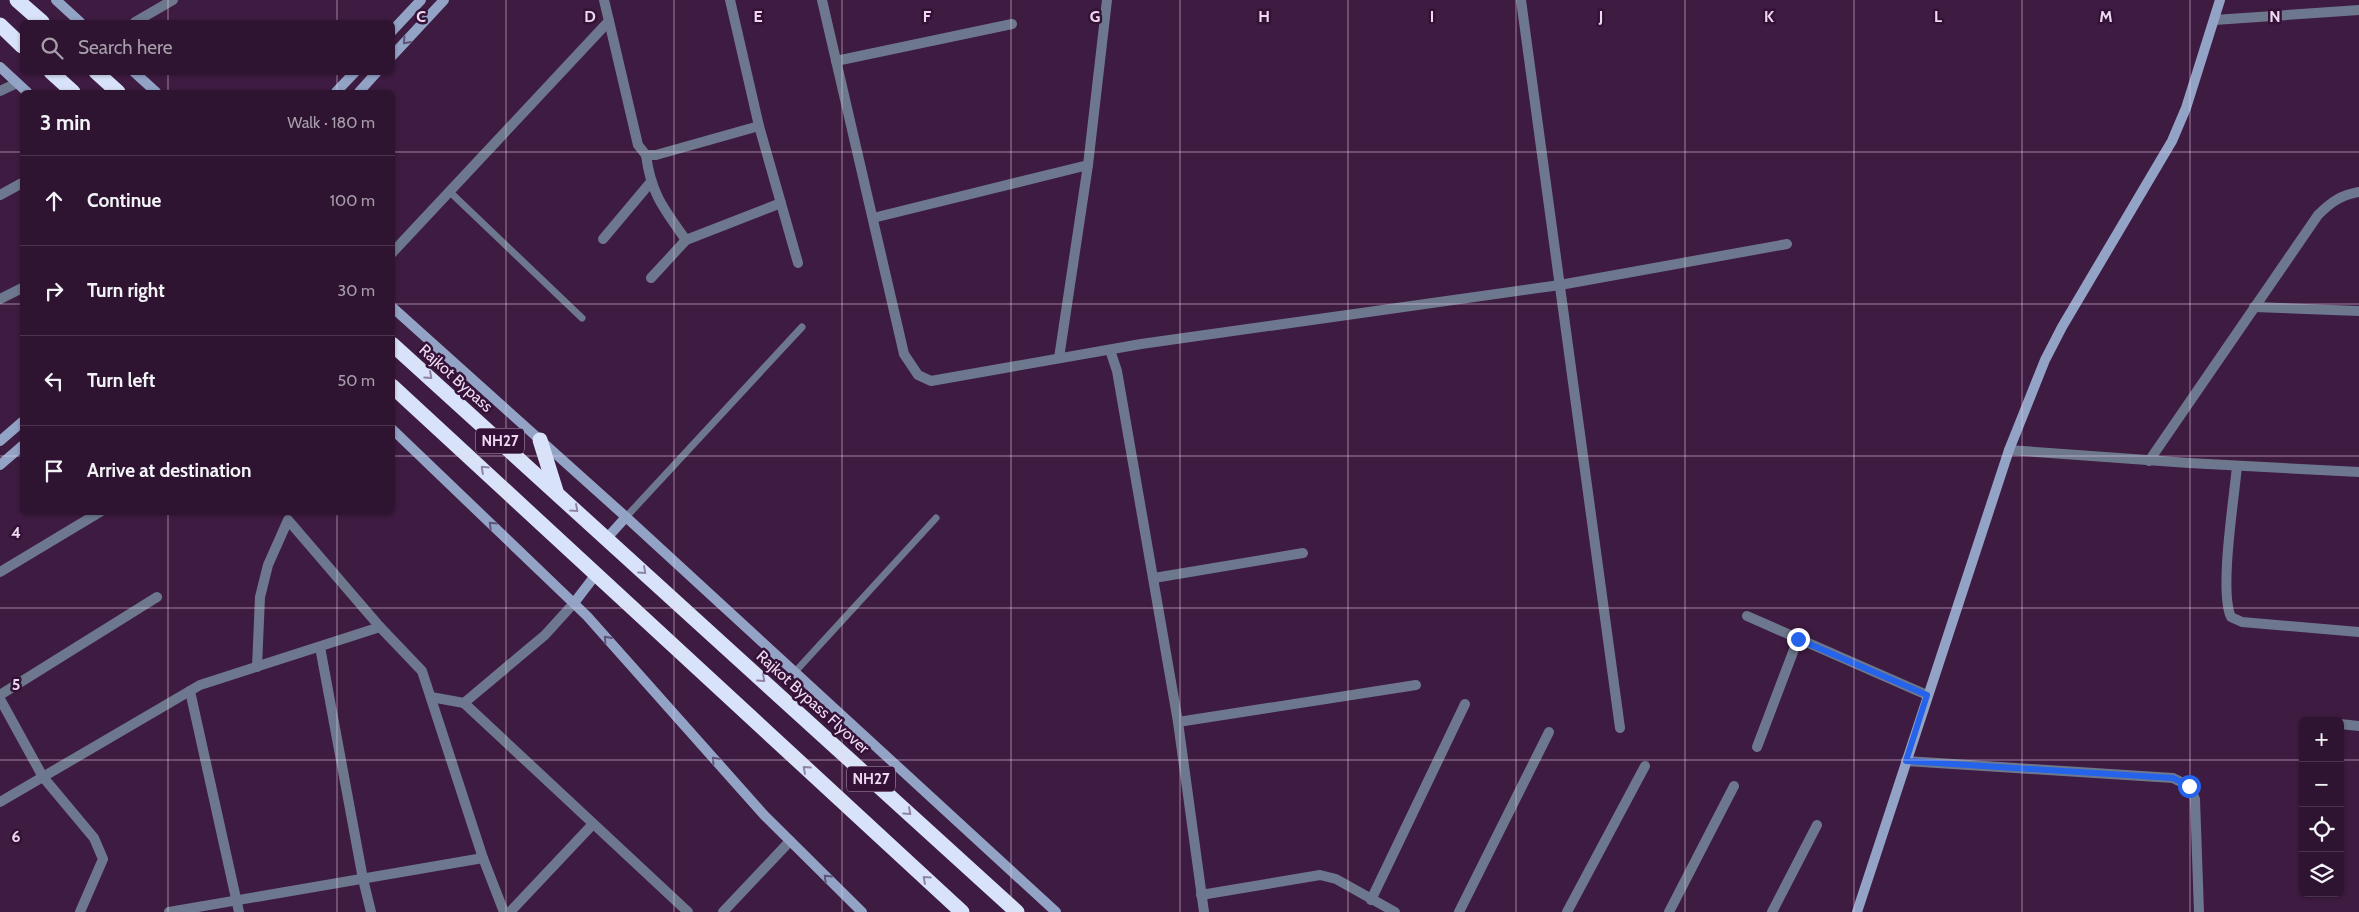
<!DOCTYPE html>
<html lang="en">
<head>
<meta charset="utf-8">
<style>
  body { margin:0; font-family:Cabin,sans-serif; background:#361d39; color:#f1f3f6 }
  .controls { position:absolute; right:15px; bottom:15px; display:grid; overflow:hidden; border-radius:8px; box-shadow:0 1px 4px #0004 }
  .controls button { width:45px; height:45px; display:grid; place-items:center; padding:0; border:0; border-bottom:1px solid #49334d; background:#2e1431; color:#f1f3f6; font:25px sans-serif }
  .stop { position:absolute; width:15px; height:15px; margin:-11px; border:4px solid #2563eb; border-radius:50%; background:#fff }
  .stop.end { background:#2563eb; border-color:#fff; box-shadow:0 1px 5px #0008 }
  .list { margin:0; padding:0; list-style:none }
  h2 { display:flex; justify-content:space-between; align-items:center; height:65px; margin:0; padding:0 20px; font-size:21px }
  h2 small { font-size:16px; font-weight:400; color:#a79eab }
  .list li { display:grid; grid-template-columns:32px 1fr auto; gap:15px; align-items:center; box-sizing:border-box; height:90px; padding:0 20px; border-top:1px solid #49334d }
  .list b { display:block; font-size:19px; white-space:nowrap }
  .list em { font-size:16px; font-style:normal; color:#a79eab }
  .icon { flex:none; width:28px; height:28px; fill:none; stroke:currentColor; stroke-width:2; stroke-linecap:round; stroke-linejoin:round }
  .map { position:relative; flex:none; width:2359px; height:912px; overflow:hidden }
  .search { position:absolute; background:#2e1431; box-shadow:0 1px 4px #0004; left:20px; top:20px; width:375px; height:55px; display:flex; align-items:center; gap:12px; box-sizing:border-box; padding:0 18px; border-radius:8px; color:#a79eab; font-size:19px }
  .panel { position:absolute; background:#2e1431; box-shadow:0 1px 4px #0004; left:20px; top:90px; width:375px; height:425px; border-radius:8px }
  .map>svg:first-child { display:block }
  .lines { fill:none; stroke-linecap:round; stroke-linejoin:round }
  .lane { stroke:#6d788e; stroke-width:7 }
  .street { stroke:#6d788e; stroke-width:10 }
  .secondary { stroke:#92a3c6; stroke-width:10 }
  .highway { stroke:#d8e3f9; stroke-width:15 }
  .oneway { stroke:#5e5377 }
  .oneway2 { stroke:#8e84a2 }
  .route { stroke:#2563eb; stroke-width:6 }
  .grid { fill:none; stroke:#efd9f1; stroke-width:1; stroke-opacity:0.55 }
  .labels { text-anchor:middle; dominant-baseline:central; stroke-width:5; stroke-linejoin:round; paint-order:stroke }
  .shield { fill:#341137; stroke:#b79db9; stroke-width:1 }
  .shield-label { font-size:15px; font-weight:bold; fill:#efd9f1 }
  .street-label { font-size:16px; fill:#efd9f1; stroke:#341137 }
  .grid-label { font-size:16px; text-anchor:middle; font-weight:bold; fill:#efd9f1; stroke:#341137; stroke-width:5; stroke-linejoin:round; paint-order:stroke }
</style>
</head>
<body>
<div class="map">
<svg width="2359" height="912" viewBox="0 0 2359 912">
  <rect width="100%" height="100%" fill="#3e1b41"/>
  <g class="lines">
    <g class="lane">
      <polyline points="450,192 582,318"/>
      <polyline points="626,517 802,327"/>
      <polyline points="794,673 936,518"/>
    </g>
    <g class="street">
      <polyline points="730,0 759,126 798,263"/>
      <polyline points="822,0 904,354 918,375 931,381 1141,344 1560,285 1787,244"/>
      <polyline points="1521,0 1620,728"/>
      <polyline points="2214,20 2359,10"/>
      <polyline points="609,21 638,145 646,155 656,155 759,126"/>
      <polyline points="135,22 173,0"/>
      <polyline points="836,61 1012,24"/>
      <polyline points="0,91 17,83"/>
      <path d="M646,155C651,194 664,209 686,240"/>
      <polyline points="0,195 22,183"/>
      <polyline points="873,218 1088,165"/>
      <polyline points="603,239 650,183"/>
      <polyline points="392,253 609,21 604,0"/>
      <polyline points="651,278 686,240 781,203"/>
      <polyline points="0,299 22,288"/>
      <polyline points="2254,307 2359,311"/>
      <polyline points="1110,350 1117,371 1178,722 1204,912"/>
      <polyline points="1059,358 1088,165 1107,0"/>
      <polyline points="2009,450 2189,463 2359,472"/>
      <path d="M2149,461L2318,215C2331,202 2341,195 2359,192"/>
      <path d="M2237,466C2234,500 2219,591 2231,617L2242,622L2359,632"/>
      <polyline points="0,572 100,512"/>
      <polyline points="1154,578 1303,553"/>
      <polyline points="1747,616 1927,695"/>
      <polyline points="320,647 363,879 371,912"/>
      <polyline points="257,667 260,597 268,565 288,520 380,627 422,671 483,858 504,912"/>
      <polyline points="190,691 239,912"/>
      <polyline points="0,695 157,597"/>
      <polyline points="431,697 464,703 688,912"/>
      <polyline points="0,699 43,777 94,838 103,859 80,912"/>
      <polyline points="464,703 545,635 574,603"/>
      <polyline points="1178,722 1416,685"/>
      <polyline points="2340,724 2359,726"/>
      <polyline points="1757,747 1798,639"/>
      <polyline points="1906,761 2173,778 2189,786 2195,799 2199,912"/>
      <polyline points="0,802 200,685 380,627"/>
      <polyline points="1201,895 1320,875 1336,879 1395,912"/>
      <polyline points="1371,900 1465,704"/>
      <polyline points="169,912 483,858"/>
      <polyline points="510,912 593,824"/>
      <polyline points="723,912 790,841"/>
      <polyline points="1459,912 1549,732"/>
      <polyline points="1567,912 1645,766"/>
      <polyline points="1669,912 1734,786"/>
      <polyline points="1772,912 1817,825"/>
    </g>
    <g class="secondary">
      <polyline points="56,0 80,22"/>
      <polyline points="392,31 421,0"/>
      <polyline points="392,56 444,0"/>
      <polyline points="0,67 27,92"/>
      <polyline points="134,72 156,92"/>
      <polyline points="336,92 355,72"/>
      <polyline points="359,92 377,72"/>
      <polyline points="392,307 626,517 1056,912"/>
      <polyline points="392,429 587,616 764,815 862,912"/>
      <polyline points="0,441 22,422"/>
      <polyline points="0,465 22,446"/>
      <polyline points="607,538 626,517"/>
      <polyline points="574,603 597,573"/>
      <polyline points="1857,912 2009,450 2045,360 2062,327 2172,141 2186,108 2220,0"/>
    </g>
    <g class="highway">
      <polyline points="17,0 42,22"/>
      <polyline points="0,25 22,46"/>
      <polyline points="51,72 73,92"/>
      <polyline points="96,72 118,92"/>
      <polyline points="392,344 1017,912"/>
      <path d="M392,386C583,561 771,737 962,912"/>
      <polyline points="540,440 556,491"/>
    </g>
  </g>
  <defs><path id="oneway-chevron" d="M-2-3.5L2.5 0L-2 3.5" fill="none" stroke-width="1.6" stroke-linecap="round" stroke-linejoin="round" transform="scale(1.25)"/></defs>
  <g class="oneway">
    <use href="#oneway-chevron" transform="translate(406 41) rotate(132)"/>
    <use href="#oneway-chevron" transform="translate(492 525) rotate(-136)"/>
    <use href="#oneway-chevron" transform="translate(607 639) rotate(-132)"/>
    <use href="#oneway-chevron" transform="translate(715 760) rotate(-132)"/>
    <use href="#oneway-chevron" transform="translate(827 878) rotate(-136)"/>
  </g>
  <g class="oneway2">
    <use href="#oneway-chevron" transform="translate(429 376) rotate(42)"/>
    <use href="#oneway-chevron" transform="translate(484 469) rotate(-137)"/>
    <use href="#oneway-chevron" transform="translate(575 509) rotate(42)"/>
    <use href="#oneway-chevron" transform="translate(643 571) rotate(42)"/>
    <use href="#oneway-chevron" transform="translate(762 679) rotate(42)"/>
    <use href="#oneway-chevron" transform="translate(806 769) rotate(-138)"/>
    <use href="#oneway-chevron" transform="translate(908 812) rotate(42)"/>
    <use href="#oneway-chevron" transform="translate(926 879) rotate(-138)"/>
  </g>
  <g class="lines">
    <polyline class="route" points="1798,639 1927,695 1906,761 2173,778 2189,786"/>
  </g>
  <path class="grid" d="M168,0V22M337,0V22M506,0V912M674,0V912M842,0V912M1011,0V912M1180,0V912M1348,0V912M1516,0V912M1685,0V912M1854,0V912M2022,0V912M2190,0V912M168,72V92M337,72V92M0,152H22M392,152H2359M0,304H22M392,304H2359M0,456H22M392,456H2359M168,512V912M337,512V912M0,608H2359M0,760H2303M2340,760H2359"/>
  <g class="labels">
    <g class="shield">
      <rect x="476" y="428.5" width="48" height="25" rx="4"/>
      <rect x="847" y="766.5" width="48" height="25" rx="4"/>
    </g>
    <g class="shield-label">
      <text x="500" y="441">NH27</text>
      <text x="871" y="779">NH27</text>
    </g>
    <g class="street-label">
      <text transform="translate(456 378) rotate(42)">Rajkot Bypass</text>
      <text transform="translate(813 702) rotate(42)">Rajkot Bypass Flyover</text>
    </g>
  </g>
  <g class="grid-label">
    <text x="421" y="22">C</text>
    <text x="590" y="22">D</text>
    <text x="758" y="22">E</text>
    <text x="927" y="22">F</text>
    <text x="1095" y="22">G</text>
    <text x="1264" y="22">H</text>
    <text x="1432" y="22">I</text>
    <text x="1601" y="22">J</text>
    <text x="1769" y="22">K</text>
    <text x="1938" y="22">L</text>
    <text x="2106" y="22">M</text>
    <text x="2275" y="22">N</text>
    <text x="16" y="538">4</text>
    <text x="16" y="690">5</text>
    <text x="16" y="842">6</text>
  </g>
</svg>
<div class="controls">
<button>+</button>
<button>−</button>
<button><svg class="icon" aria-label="locate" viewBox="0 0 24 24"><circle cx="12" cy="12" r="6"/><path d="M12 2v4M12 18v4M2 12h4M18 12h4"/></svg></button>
<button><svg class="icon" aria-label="layers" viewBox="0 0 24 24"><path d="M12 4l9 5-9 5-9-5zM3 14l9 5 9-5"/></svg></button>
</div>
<div class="stop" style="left:2189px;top:786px"></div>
<div class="stop end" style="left:1798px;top:639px"></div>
<div class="search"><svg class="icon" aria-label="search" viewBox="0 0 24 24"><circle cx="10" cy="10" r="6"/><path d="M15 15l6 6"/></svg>Search here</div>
<section class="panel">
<h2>3 min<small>Walk · 180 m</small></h2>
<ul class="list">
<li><svg class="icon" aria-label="ahead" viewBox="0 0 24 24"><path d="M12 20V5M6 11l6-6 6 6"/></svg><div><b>Continue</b></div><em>100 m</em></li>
<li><svg class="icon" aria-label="right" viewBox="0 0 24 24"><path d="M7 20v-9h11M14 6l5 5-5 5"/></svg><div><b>Turn right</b></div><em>30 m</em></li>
<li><svg class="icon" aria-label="left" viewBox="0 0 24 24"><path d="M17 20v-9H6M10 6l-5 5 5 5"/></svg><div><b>Turn left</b></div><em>50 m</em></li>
<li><svg class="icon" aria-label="arrive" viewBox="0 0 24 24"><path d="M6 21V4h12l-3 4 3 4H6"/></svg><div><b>Arrive at destination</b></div></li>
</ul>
</section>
</div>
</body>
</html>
